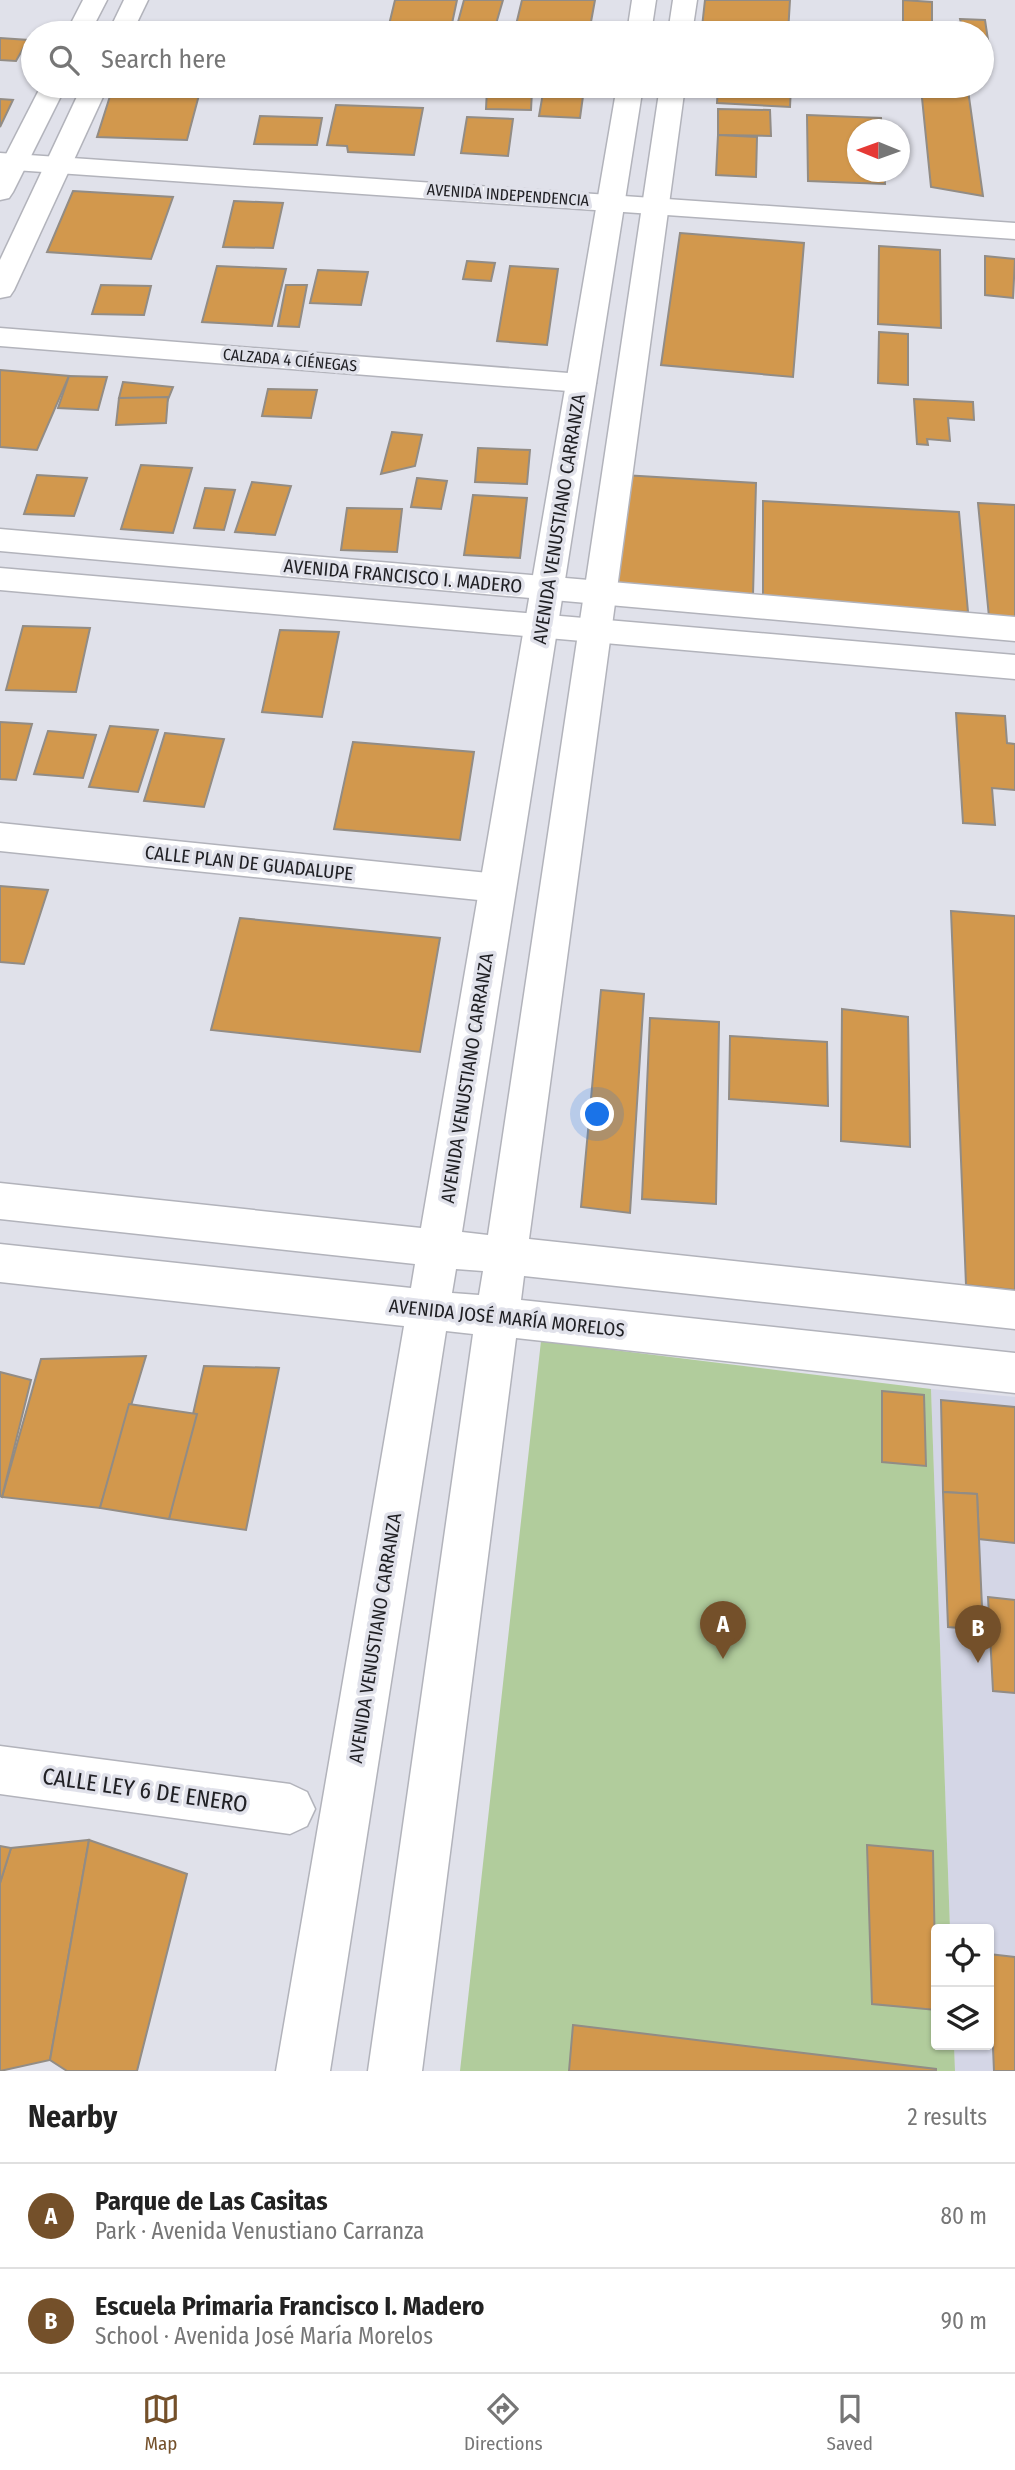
<!DOCTYPE html>
<html lang="en">
<head>
<meta charset="utf-8">
<style>
  body { margin:0; font-family:"Fira Sans Condensed",sans-serif; background:#f2f2f2; color:#222 }
  .controls { position:absolute; right:21px; bottom:21px; display:grid; overflow:hidden; border-radius:7px; box-shadow:0 2px 5px #0004 }
  .controls button { width:63px; height:63px; display:grid; place-items:center; padding:0; border:0; border-bottom:2px solid #e0e0e0; background:#fff; color:#222; font:35px sans-serif }
  .compass { position:absolute; left:847px; top:119px; width:63px; height:63px; border-radius:50%; background:#fff; box-shadow:0 2px 5px #0004; rotate:271deg }
  .you { position:absolute; left:598px; top:1115px; width:24px; height:24px; margin:-18px; border:5px solid #fff; border-radius:50%; background:#1a73e8; box-shadow:0 0 0 10px #1a73e833 }
  .badge { display:grid; place-items:center; width:46px; height:46px; border-radius:50%; background:#74502a; color:#fff; font-size:23px; font-weight:700 }
  .pin { position:absolute; translate:-50% -58px; filter:drop-shadow(0 2px 4px #0008) }
  .pin::after { content:''; position:absolute; top:37px; width:24px; height:21px; background:inherit; clip-path:polygon(0 0,100% 0,50% 100%) }
  .list { margin:0; padding:0; list-style:none }
  h2 { display:flex; justify-content:space-between; align-items:center; height:91px; margin:0; padding:0 28px; font-size:30px }
  h2 small { font-size:23px; font-weight:400; color:#767676 }
  .list li { display:grid; grid-template-columns:46px 1fr auto; gap:21px; align-items:center; box-sizing:border-box; height:105px; padding:0 28px; border-top:2px solid #e0e0e0 }
  .list b { display:block; font-size:26px; white-space:nowrap }
  .list p { margin:0; font-size:23px; white-space:nowrap; color:#767676 }
  .list em { font-size:23px; font-style:normal; color:#767676 }
  .icon { flex:none; width:38px; height:38px; fill:none; stroke:currentColor; stroke-width:2; stroke-linecap:round; stroke-linejoin:round }
  .map { position:relative; flex:none; width:1015px; height:2071px; overflow:hidden }
  .search { position:absolute; background:#fff; box-shadow:0 2px 5px #0004; left:21px; right:21px; top:21px; height:77px; display:flex; align-items:center; gap:18px; box-sizing:border-box; padding:0 24px; border-radius:38px; color:#767676; font-size:26px }
  .sheet { height:301px; background:#fff }
  nav { display:flex; justify-content:space-around; align-items:center; box-sizing:border-box; height:98px; border-top:2px solid #e0e0e0; background:#fff; font-size:19px; color:#767676 }
  nav a { display:grid; justify-items:center; gap:4px }
  nav .on { color:#74502a }
  .map>svg:first-child { display:block }
  .built { fill:#d4d6e6 }
  .green { fill:#b1cc9c }
  .building { fill:#d2984d; stroke:#928c85; stroke-width:2 }
  .lines { fill:none; stroke-linecap:round; stroke-linejoin:round }
  .minor-casing { stroke:#b2b3bb; stroke-width:3 }
  .tertiary-casing { stroke:#b2b3bb; stroke-width:3 }
  .primary-casing { stroke:#b2b3bb; stroke-width:3 }
  .minor { fill:#fff; fill-rule:evenodd }
  .tertiary { fill:#fff; fill-rule:evenodd }
  .primary { fill:#fff; fill-rule:evenodd }
  .labels { text-anchor:middle; dominant-baseline:central; stroke-width:7; stroke-linejoin:round; paint-order:stroke }
  .far-street-label { font-size:16px; fill:#202024; stroke:#e0e1ea }
  .street-label { font-size:19px; fill:#202024; stroke:#e0e1ea }
  .near-street-label { font-size:23px; fill:#202024; stroke:#e0e1ea }
</style>
</head>
<body>
<div class="map">
<svg width="1015" height="2071" viewBox="0 0 1015 2071">
  <rect width="100%" height="100%" fill="#e0e1ea"/>
  <polygon class="built" points="931,1389 1015,1397 1015,2071 955,2071 954,2045 989,2045 989,1929 950,1929"/>
  <polygon class="green" points="541,1341 931,1389 950,1929 936,1929 936,2045 954,2045 955,2071 460,2071"/>
  <g class="building">
    <polygon points="395,0 457,0 450,33 387,33"/>
    <polygon points="464,0 503,0 496,24 458,22"/>
    <polygon points="522,0 595,0 589,33 515,29"/>
    <polygon points="705,0 790,0 788,33 702,27"/>
    <polygon points="903,0 932,2 932,33 903,33"/>
    <polygon points="960,19 985,20 990,53 982,52 982,33 963,33"/>
    <polygon points="0,38 28,40 16,61 0,60"/>
    <polygon points="425,86 463,86 462,94 424,93"/>
    <polygon points="718,86 791,86 790,107 717,103"/>
    <polygon points="544,87 584,89 580,118 539,116"/>
    <polygon points="921,88 968,90 983,196 931,187"/>
    <polygon points="487,89 532,91 531,110 486,109"/>
    <polygon points="111,93 199,95 187,140 97,137"/>
    <polygon points="0,99 13,100 0,127"/>
    <polygon points="336,105 423,108 414,155 348,152 347,146 327,145"/>
    <polygon points="718,109 770,110 771,136 718,135"/>
    <polygon points="807,115 881,118 882,130 858,130 858,172 884,172 885,184 808,181"/>
    <polygon points="260,116 322,118 317,145 254,144"/>
    <polygon points="467,117 513,119 508,156 461,153"/>
    <polygon points="718,135 757,137 756,177 716,175"/>
    <polygon points="73,191 173,197 151,259 47,252"/>
    <polygon points="234,201 283,203 273,248 223,247"/>
    <polygon points="680,233 804,243 793,377 661,365"/>
    <polygon points="879,246 940,250 941,328 878,324"/>
    <polygon points="985,256 1015,259 1013,298 985,295"/>
    <polygon points="467,261 495,263 491,281 463,279"/>
    <polygon points="217,266 286,269 272,326 202,322"/>
    <polygon points="510,266 558,269 547,345 497,341"/>
    <polygon points="318,270 368,272 361,305 310,303"/>
    <polygon points="101,285 151,286 144,315 92,314"/>
    <polygon points="286,285 307,285 299,327 278,326"/>
    <polygon points="879,332 908,334 908,385 878,383"/>
    <polygon points="0,370 69,376 37,450 0,447"/>
    <polygon points="69,376 107,377 98,410 58,408"/>
    <polygon points="123,382 173,387 167,402 119,398"/>
    <polygon points="268,389 317,390 311,418 262,416"/>
    <polygon points="168,397 166,423 116,425 119,398"/>
    <polygon points="914,399 973,402 974,420 948,418 950,441 927,439 928,445 917,444"/>
    <polygon points="392,432 422,435 415,466 381,474"/>
    <polygon points="478,448 530,450 527,484 475,482"/>
    <polygon points="141,465 192,468 173,533 121,529"/>
    <polygon points="37,475 87,478 74,516 24,514"/>
    <polygon points="623,475 756,483 753,595 613,586"/>
    <polygon points="417,478 447,481 441,509 411,507"/>
    <polygon points="252,482 291,486 275,535 235,532"/>
    <polygon points="205,488 235,490 224,530 194,528"/>
    <polygon points="473,495 527,498 520,558 464,555"/>
    <polygon points="763,501 959,512 968,612 763,601"/>
    <polygon points="978,503 1015,505 1015,618 989,617"/>
    <polygon points="347,508 402,509 397,552 341,550"/>
    <polygon points="23,626 90,628 76,692 6,690"/>
    <polygon points="280,630 339,632 322,717 262,712"/>
    <polygon points="956,713 1005,716 1007,743 1015,744 1015,790 992,788 995,825 963,823"/>
    <polygon points="0,722 32,724 16,780 0,779"/>
    <polygon points="110,726 158,730 138,792 89,787"/>
    <polygon points="48,731 96,735 83,778 34,774"/>
    <polygon points="165,733 224,739 204,807 144,801"/>
    <polygon points="353,742 474,752 460,840 334,829"/>
    <polygon points="0,886 48,890 24,964 0,962"/>
    <polygon points="951,911 1015,916 1015,1290 966,1285"/>
    <polygon points="240,918 440,938 420,1052 211,1030"/>
    <polygon points="601,990 644,994 630,1213 581,1207"/>
    <polygon points="842,1009 908,1017 910,1147 841,1141"/>
    <polygon points="650,1018 719,1022 716,1204 642,1199"/>
    <polygon points="730,1036 827,1042 828,1106 729,1099"/>
    <polygon points="146,1356 100,1508 2,1497 41,1359"/>
    <polygon points="204,1366 279,1368 246,1530 169,1519"/>
    <polygon points="0,1372 31,1380 2,1497 0,1496"/>
    <polygon points="882,1391 924,1395 926,1466 882,1462"/>
    <polygon points="941,1400 1015,1407 1015,1543 979,1539 977,1494 943,1492"/>
    <polygon points="129,1404 197,1414 169,1519 100,1508"/>
    <polygon points="943,1492 977,1494 983,1630 948,1627"/>
    <polygon points="988,1597 1015,1600 1015,1693 993,1691"/>
    <polygon points="89,1840 50,2060 0,2071 0,1883 11,1848"/>
    <polygon points="89,1840 187,1874 137,2071 67,2071 50,2060"/>
    <polygon points="867,1845 933,1851 936,2010 872,2004"/>
    <polygon points="0,1846 11,1848 0,1883"/>
    <polygon points="989,1954 1015,1957 1015,2071 994,2071"/>
    <polygon points="573,2025 936,2069 936,2071 569,2071"/>
  </g>
  <g class="lines">
    <defs>
      <g id="minor">
        <polygon points="0,153 1015,223 1015,239 0,169"/>
        <polygon points="0,328 581,374 591,376 596,383 591,390 581,392 0,346"/>
        <polygon points="0,529 1015,617 1015,641 0,551"/>
        <polygon points="0,568 1015,655 1015,679 0,590"/>
        <polygon points="0,823 498,874 511,878 516,888 511,898 498,902 0,851"/>
        <polygon points="0,1746 290,1784 307,1792 315,1809 307,1826 290,1834 0,1794"/>
      </g>
      <g id="tertiary">
        <polygon points="632,0 656,0 651,33 627,33"/>
        <polygon points="673,0 697,0 692,33 668,33"/>
        <path d="M617,86H643L462,1232L488,1235L660,86H685L529,1239L1015,1291V1329L524,1276L521,1300L1015,1353V1393L516,1338L422,2071H368L473,1334L446,1331L330,2071H276L404,1326L0,1282V1244L411,1288L415,1264L0,1219V1183L421,1228ZM456,1269L483,1271L479,1295L452,1293Z"/>
      </g>
      <g id="primary">
        <polygon points="83,0 107,0 90,33 66,33"/>
        <polygon points="124,0 148,0 132,33 108,33"/>
        <polygon points="41,86 66,86 13,192 9,198 0,200 0,166"/>
        <polygon points="82,86 108,86 14,290 10,296 0,298 0,260"/>
      </g>
    </defs>
    <use href="#minor" class="minor-casing"/>
    <use href="#tertiary" class="tertiary-casing"/>
    <use href="#primary" class="primary-casing"/>
    <use href="#minor" class="minor"/>
    <use href="#tertiary" class="tertiary"/>
    <use href="#primary" class="primary"/>
  </g>
  <g class="labels">
    <g class="far-street-label">
      <text transform="translate(508 195) rotate(4)">AVENIDA INDEPENDENCIA</text>
      <text transform="translate(290 360) rotate(5)">CALZADA 4 CIÉNEGAS</text>
    </g>
    <g class="street-label">
      <text transform="translate(559 519) rotate(-81)">AVENIDA VENUSTIANO CARRANZA</text>
      <text transform="translate(403 576) rotate(5)">AVENIDA FRANCISCO I. MADERO</text>
      <text transform="translate(249 863) rotate(6)">CALLE PLAN DE GUADALUPE</text>
      <text transform="translate(467 1078) rotate(-81)">AVENIDA VENUSTIANO CARRANZA</text>
      <text transform="translate(507 1318) rotate(6)">AVENIDA JOSÉ MARÍA MORELOS</text>
      <text transform="translate(375 1638) rotate(-81)">AVENIDA VENUSTIANO CARRANZA</text>
    </g>
    <g class="near-street-label">
      <text transform="translate(145 1790) rotate(8)">CALLE LEY 6 DE ENERO</text>
    </g>
  </g>
</svg>
<div class="controls">
<button><svg class="icon" aria-label="locate" viewBox="0 0 24 24"><circle cx="12" cy="12" r="6"/><path d="M12 2v4M12 18v4M2 12h4M18 12h4"/></svg></button>
<button><svg class="icon" aria-label="layers" viewBox="0 0 24 24"><path d="M12 4l9 5-9 5-9-5zM3 14l9 5 9-5"/></svg></button>
</div>
<svg class="compass" viewBox="-18 -18 36 36"><path d="M0-13l5 13h-10z" fill="#e53935"/><path d="M0 13l5-13h-10z" fill="#767676"/></svg>
<div class="you"></div>
<div class="pin badge" style="left:723px;top:1659px">A</div>
<div class="pin badge" style="left:978px;top:1663px">B</div>
<div class="search"><svg class="icon" aria-label="search" viewBox="0 0 24 24"><circle cx="10" cy="10" r="6"/><path d="M15 15l6 6"/></svg>Search here</div>
</div>
<section class="sheet">
<h2>Nearby<small>2 results</small></h2>
<ul class="list">
<li><span class="badge">A</span><div><b>Parque de Las Casitas</b><p>Park · Avenida Venustiano Carranza</p></div><em>80 m</em></li>
<li><span class="badge">B</span><div><b>Escuela Primaria Francisco I. Madero</b><p>School · Avenida José María Morelos</p></div><em>90 m</em></li>
</ul>
</section>
<nav>
<a class="on"><svg class="icon" aria-label="map" viewBox="0 0 24 24"><path d="M3 6l6-2 6 2 6-2v14l-6 2-6-2-6 2zM9 4v14M15 6v14"/></svg>Map</a>
<a><svg class="icon" aria-label="directions" viewBox="0 0 24 24"><path d="M12 3l9 9-9 9-9-9zM9 14v-3h6M13 9l2 2-2 2"/></svg>Directions</a>
<a><svg class="icon" aria-label="saved" viewBox="0 0 24 24"><path d="M7 4h10v16l-5-4-5 4z"/></svg>Saved</a>
</nav>
</body>
</html>
